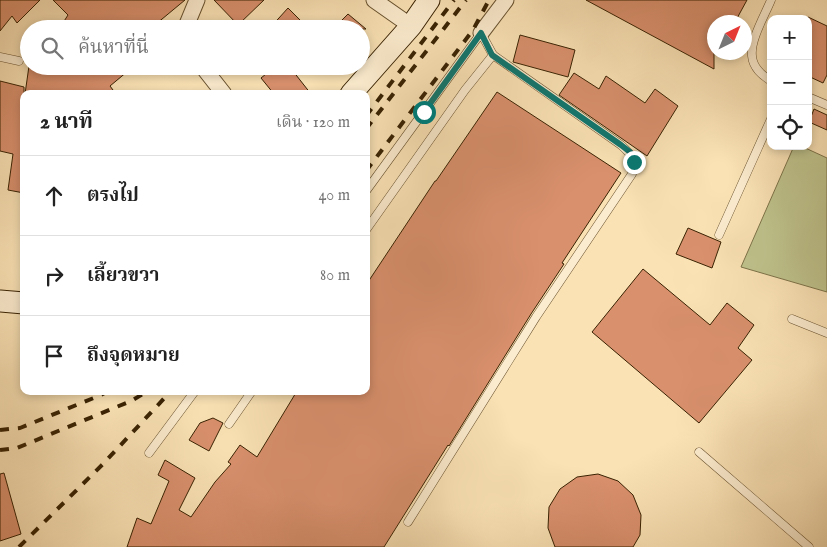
<!DOCTYPE html>
<html lang="th">
<head>
<meta charset="utf-8">
<style>
  body { margin:0; font-family:"IM FELL English","Noto Serif Thai",serif; background:#f6f6f6; color:#222 }
  .controls { position:absolute; right:15px; top:15px; display:grid; overflow:hidden; border-radius:10px; box-shadow:0 2px 8px #0003 }
  .controls button { width:45px; height:45px; display:grid; place-items:center; padding:0; border:0; border-bottom:1px solid #e0e0e0; background:#fff; color:#222; font:25px sans-serif }
  .compass { position:absolute; left:707px; top:15px; width:45px; height:45px; border-radius:50%; background:#fff; box-shadow:0 2px 8px #0003; rotate:43deg }
  .stop { position:absolute; width:15px; height:15px; margin:-11px; border:4px solid #0f766e; border-radius:50%; background:#fff }
  .stop.end { background:#0f766e; border-color:#fff; box-shadow:0 1px 5px #0008 }
  .list { margin:0; padding:0; list-style:none }
  h2 { display:flex; justify-content:space-between; align-items:center; height:65px; margin:0; padding:0 20px; font-size:21px }
  h2 small { font-size:16px; font-weight:400; color:#767676 }
  .list li { display:grid; grid-template-columns:32px 1fr auto; gap:15px; align-items:center; box-sizing:border-box; height:80px; padding:0 20px; border-top:1px solid #e0e0e0 }
  .list b { display:block; font-size:19px; white-space:nowrap }
  .list em { font-size:16px; font-style:normal; color:#767676 }
  .icon { flex:none; width:28px; height:28px; fill:none; stroke:currentColor; stroke-width:2; stroke-linecap:round; stroke-linejoin:round }
  .map { position:relative; flex:none; width:827px; height:547px; overflow:hidden }
  .search { position:absolute; background:#fff; box-shadow:0 2px 8px #0003; left:20px; top:20px; width:350px; height:55px; display:flex; align-items:center; gap:12px; box-sizing:border-box; padding:0 18px; border-radius:28px; color:#767676; font-size:19px }
  .panel { position:absolute; background:#fff; box-shadow:0 2px 8px #0003; left:20px; top:90px; width:350px; height:305px; border-radius:10px }
  .map>svg:first-child { display:block }
  .green { fill:#bfc38d; stroke:#7c7248 }
  .building { fill:#d9906d; stroke:#392202 }
  .lines { fill:none; stroke-linecap:round; stroke-linejoin:round }
  .lane-casing { stroke:#69522f; stroke-width:9 }
  .street-casing { stroke:#69522f; stroke-width:17 }
  .secondary-casing { stroke:#392202; stroke-width:23 }
  .lane { stroke:#fceccf; stroke-width:8 }
  .street { stroke:#fceccf; stroke-width:15 }
  .secondary { stroke:#fceccf; stroke-width:21 }
  .rail { stroke:#392202; stroke-width:4; stroke-dasharray:9 9; stroke-linecap:butt }
  .route { stroke:#0f766e; stroke-width:6 }
</style>
</head>
<body>
<div class="map">
<svg width="827" height="547" viewBox="0 0 827 547">
  <rect width="100%" height="100%" fill="#fae2b5"/>
  <filter id="stains"><feTurbulence type="fractalNoise" baseFrequency=".004" numOctaves="4"/><feColorMatrix values="0 0 0 0 .2 0 0 0 0 .09 0 0 0 0 .02 0 0 0 .5 -.17"/></filter>
  <radialGradient id="worn" r=".72"><stop offset=".6" stop-color="#630" stop-opacity="0"/><stop offset="1" stop-color="#630" stop-opacity=".3"/></radialGradient>
  <polygon class="green" points="794,146 801,146 827,158 827,292 741,267"/>
  <g class="building">
    <polygon points="0,0 40,0 17,23 12,16 0,31"/>
    <polygon points="53,0 185,0 150,29 59,29 68,15"/>
    <polygon points="214,0 264,0 238,25"/>
    <polygon points="586,0 747,0 735,22 714,22 714,69"/>
    <polygon points="288,8 300,20 292,29 269,29"/>
    <polygon points="348,14 366,29 333,29"/>
    <polygon points="808,17 827,26 827,75 823,83 808,76"/>
    <polygon points="520,35 575,50 568,77 513,62"/>
    <polygon points="29,66 54,72 56,66 134,66 110,86 116,94 25,94"/>
    <polygon points="276,66 289,66 311,94 274,94 261,78"/>
    <polygon points="574,73 599,89 606,76 645,103 655,89 678,106 647,156 559,95"/>
    <polygon points="0,81 24,87 24,193 8,190 13,154 0,151"/>
    <polygon points="497,92 621,173 562,263 564,264 531,314 449,446 448,445 384,547 127,547 137,518 151,524 169,481 158,475 165,460 195,478 179,510 191,517 215,482 231,464 228,462 240,445 257,457 297,391 366,391 366,285 435,181 436,181"/>
    <polygon points="814,109 827,115 827,130 809,122"/>
    <polygon points="688,228 721,242 712,268 676,254"/>
    <polygon points="643,269 710,325 727,303 754,325 738,348 752,360 699,423 592,332"/>
    <polygon points="213,418 223,423 209,451 189,440 200,423"/>
    <polygon points="4,473 21,534 0,541 0,474"/>
    <polygon points="598,474 618,481 633,495 641,515 640,535 633,547 555,547 548,528 549,507 560,489 577,477"/>
  </g>
  <g class="lines">
    <defs>
      <g id="lane">
        <polyline points="0,57 19,61"/>
        <path d="M771,81C762,75 753,68 752,56C750,40 765,15 771,0"/>
        <polyline points="808,97 827,105"/>
        <polyline points="366,191 481,33 493,55 465,90 366,230"/>
        <polyline points="719,235 771,119"/>
        <polyline points="792,319 827,333"/>
        <polyline points="229,424 252,391"/>
        <polyline points="699,452 809,547"/>
        <polyline points="149,453 195,391"/>
        <path d="M408,522L536,317L632,174C635,158 633,156 621,145L493,55"/>
      </g>
      <g id="street">
        <polyline points="374,0 411,26"/>
        <polyline points="185,29 197,0"/>
        <polyline points="481,33 506,0"/>
        <polyline points="202,66 224,94"/>
      </g>
      <g id="secondary">
        <polyline points="351,94 411,26 429,0"/>
        <polyline points="0,301 24,303"/>
      </g>
    </defs>
    <use href="#lane" class="lane-casing"/>
    <use href="#street" class="street-casing"/>
    <use href="#secondary" class="secondary-casing"/>
    <use href="#lane" class="lane"/>
    <use href="#street" class="street"/>
    <use href="#secondary" class="secondary"/>
    <g class="rail">
      <polyline points="366,116 454,0"/>
      <polyline points="366,129 466,0"/>
      <polyline points="366,171 473,30 489,0"/>
      <polyline points="0,430 20,428 101,395 108,391"/>
      <polyline points="0,450 17,448 131,401 148,391"/>
      <polyline points="19,547 103,464 171,391"/>
    </g>
  </g>
  <g class="lines">
    <polyline class="route" points="424,112 481,33 492,55 621,145 630,152 634,162"/>
  </g>
  <rect width="100%" height="100%" filter="url(#stains)"/>
  <rect width="100%" height="100%" fill="url(#worn)"/>
</svg>
<div class="controls">
<button>+</button>
<button>−</button>
<button><svg class="icon" aria-label="locate" viewBox="0 0 24 24"><circle cx="12" cy="12" r="6"/><path d="M12 2v4M12 18v4M2 12h4M18 12h4"/></svg></button>
</div>
<svg class="compass" viewBox="-18 -18 36 36"><path d="M0-13l5 13h-10z" fill="#e53935"/><path d="M0 13l5-13h-10z" fill="#767676"/></svg>
<div class="stop" style="left:424px;top:112px"></div>
<div class="stop end" style="left:634px;top:162px"></div>
<div class="search"><svg class="icon" aria-label="search" viewBox="0 0 24 24"><circle cx="10" cy="10" r="6"/><path d="M15 15l6 6"/></svg>ค้นหาที่นี่</div>
<section class="panel">
<h2>2 นาที<small>เดิน · 120 m</small></h2>
<ul class="list">
<li><svg class="icon" aria-label="ahead" viewBox="0 0 24 24"><path d="M12 20V5M6 11l6-6 6 6"/></svg><div><b>ตรงไป</b></div><em>40 m</em></li>
<li><svg class="icon" aria-label="right" viewBox="0 0 24 24"><path d="M7 20v-9h11M14 6l5 5-5 5"/></svg><div><b>เลี้ยวขวา</b></div><em>80 m</em></li>
<li><svg class="icon" aria-label="arrive" viewBox="0 0 24 24"><path d="M6 21V4h12l-3 4 3 4H6"/></svg><div><b>ถึงจุดหมาย</b></div></li>
</ul>
</section>
</div>
</body>
</html>
